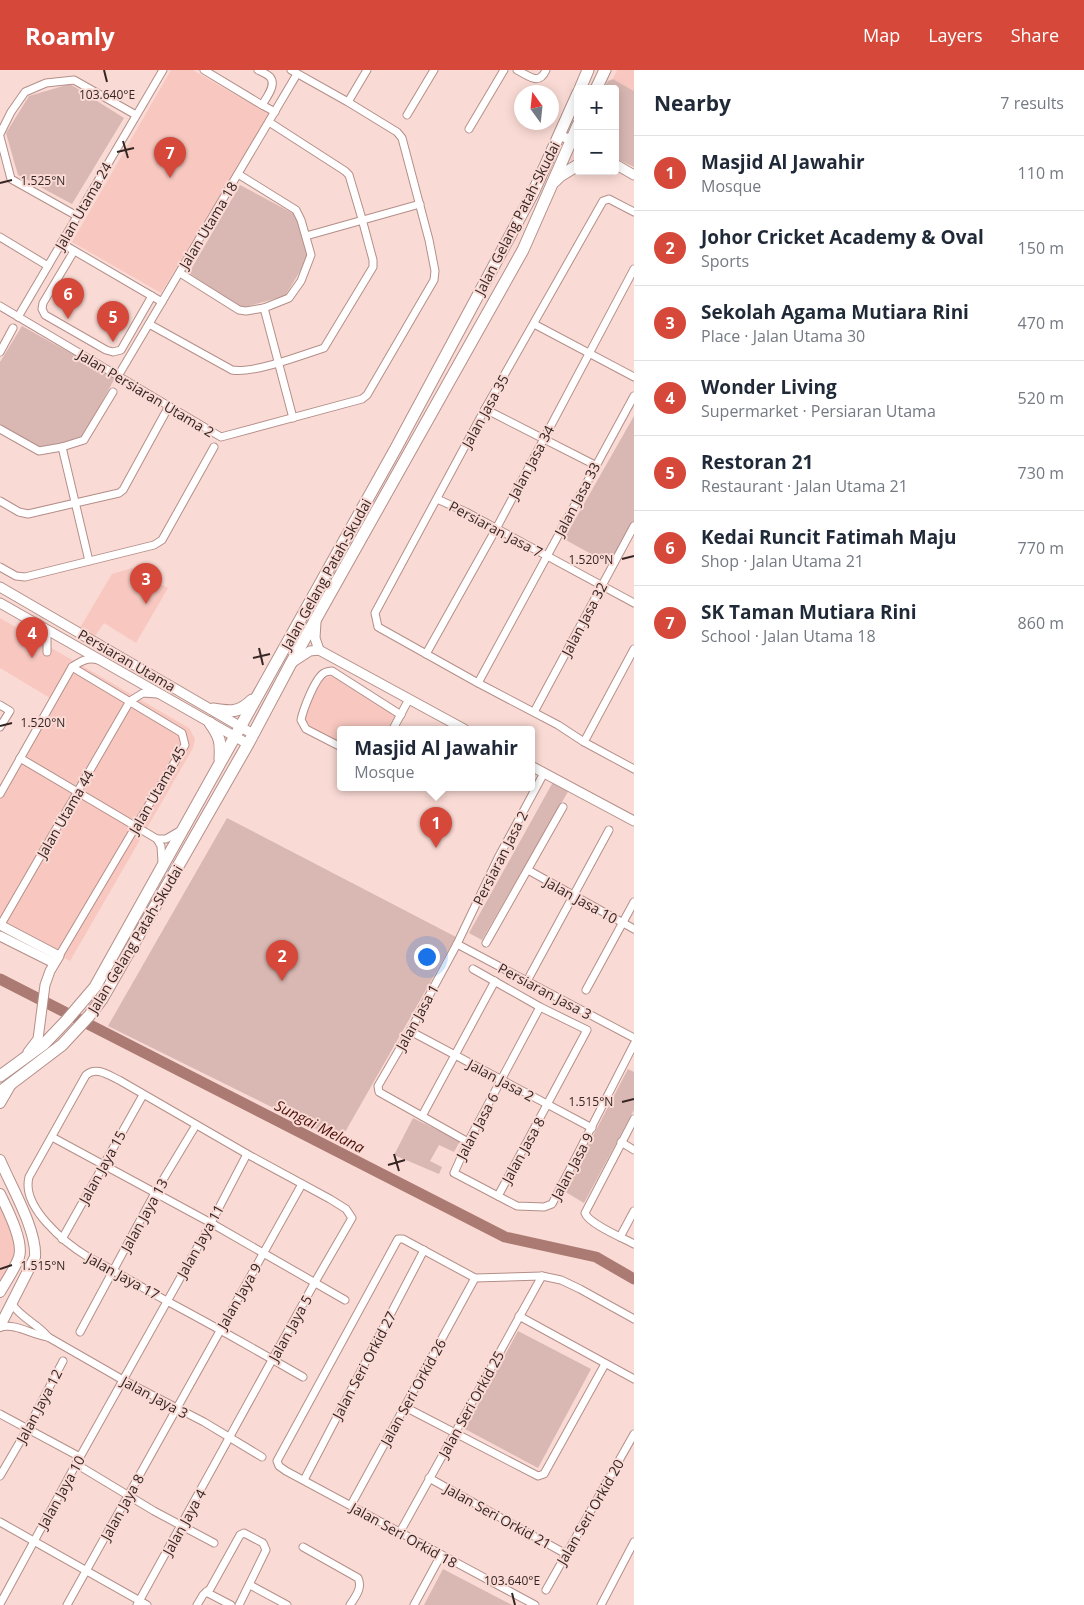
<!DOCTYPE html>
<html lang="en">
<head>
<meta charset="utf-8">
<style>
  body { margin:0; font-family:"Open Sans",sans-serif; background:#f2f2f3; color:#1f2937 }
  .controls { position:absolute; right:15px; top:15px; display:grid; overflow:hidden; border-radius:5px; box-shadow:0 2px 12px #0003 }
  .controls button { width:45px; height:45px; display:grid; place-items:center; padding:0; border:0; border-bottom:1px solid #e0e1e3; background:#fff; color:#1f2937; font:25px sans-serif }
  .compass { position:absolute; left:514px; top:15px; width:45px; height:45px; border-radius:50%; background:#fff; box-shadow:0 2px 12px #0003; rotate:345deg }
  .you { position:absolute; left:426px; top:886px; width:18px; height:18px; margin:-12px; border:4px solid #fff; border-radius:50%; background:#1a73e8; box-shadow:0 0 0 8px #1a73e833 }
  .badge { display:grid; place-items:center; width:32px; height:32px; border-radius:50%; background:#d5483a; color:#fff; font-size:16px; font-weight:700 }
  .pin { position:absolute; translate:-50% -41px; filter:drop-shadow(0 1px 2px #0008) }
  .pin::after { content:''; position:absolute; top:26px; width:18px; height:15px; background:inherit; clip-path:polygon(0 0,100% 0,50% 100%) }
  .popup { position:absolute; left:337px; top:656px; width:198px; height:65px; box-sizing:border-box; display:grid; place-content:center; border-radius:5px; background:#fff; filter:drop-shadow(0 1px 4px #0005); font-size:16px; white-space:nowrap; color:#747a83 }
  .popup b { font-size:19px; color:#1f2937 }
  .popup::after { content:''; position:absolute; left:50%; top:100%; margin-left:-10px; border:10px solid transparent; border-top-color:#fff }
  .list { margin:0; padding:0; list-style:none }
  h2 { display:flex; justify-content:space-between; align-items:center; height:65px; margin:0; padding:0 20px; font-size:21px }
  h2 small { font-size:16px; font-weight:400; color:#747a83 }
  .list li { display:grid; grid-template-columns:32px 1fr auto; gap:15px; align-items:center; box-sizing:border-box; height:75px; padding:0 20px; border-top:1px solid #e0e1e3 }
  .list b { display:block; font-size:19px; white-space:nowrap }
  .list p { margin:0; font-size:16px; white-space:nowrap; color:#747a83 }
  .list em { font-size:16px; font-style:normal; color:#747a83 }
  .map { position:relative; flex:none; width:634px; height:1535px; overflow:hidden }
  header { display:flex; align-items:center; gap:30px; box-sizing:border-box; height:70px; padding:0 25px; background:#d5483a; color:#fff }
  header strong { font-size:24px }
  nav { display:flex; gap:28px; margin-inline-start:auto; font-size:18px }
  main { display:flex }
  aside { flex:1; background:#fff }
  .map>svg:first-child { display:block }
  .built { fill:#f8c8c0 }
  .green { fill:#d9b7b2 }
  .lines { fill:none; stroke-linecap:round; stroke-linejoin:round }
  .river { stroke:#aa7a73; stroke-width:11 }
  .minor-casing { stroke:#b48f89; stroke-width:9 }
  .tertiary-casing { stroke:#b48f89; stroke-width:11 }
  .secondary-casing { stroke:#b48f89; stroke-width:12 }
  .primary-casing { stroke:#b48f89; stroke-width:13 }
  .minor { stroke:#fff; stroke-width:7 }
  .tertiary { stroke:#fff; stroke-width:9 }
  .secondary { stroke:#fff; stroke-width:10 }
  .primary { stroke:#fff; stroke-width:11 }
  .ticks { fill:none; stroke:#352624; stroke-width:2 }
  .labels { text-anchor:middle; dominant-baseline:central; stroke-width:4; stroke-linejoin:round; paint-order:stroke }
  .street-label { font-size:14px; fill:#352624; stroke:#fadad4 }
  .water-label { font-size:15px; font-style:italic; fill:#4d110b; stroke:#fadad4 }
  .ticks-label { font-size:12px; text-anchor:middle; fill:#352624; stroke:#fadad4; stroke-width:4; stroke-linejoin:round; paint-order:stroke }
</style>
</head>
<body>
<header>
<strong>Roamly</strong>
<nav><a>Map</a><a>Layers</a><a>Share</a></nav>
</header>
<main>
<div class="map">
<svg width="634" height="1535" viewBox="0 0 634 1535">
  <rect width="100%" height="100%" fill="#fadad4"/>
  <g class="built">
    <polygon points="171,0 193,0 270,45 161,223 72,172"/>
    <polygon points="617,0 634,0 634,21 613,9"/>
    <polygon points="132,498 168,518 136,573 104,553 95,566 80,558 112,504"/>
    <polygon points="0,548 189,658 195,669 193,678 70,891 0,851 0,715 50,628 0,598"/>
    <polygon points="332,606 396,642 399,648 392,659 341,659 341,675 306,657 302,648 323,609"/>
    <polygon points="0,1121 20,1178 0,1219"/>
  </g>
  <g class="green">
    <polygon points="613,9 634,21 634,97 615,88 615,19 603,19 608,11"/>
    <polygon points="70,14 124,48 72,134 18,105 6,63 29,26"/>
    <polygon points="240,115 296,145 308,188 285,226 241,238 189,203"/>
    <polygon points="22,256 115,308 82,368 39,378 0,356 0,292"/>
    <polygon points="634,346 634,455 611,495 564,469"/>
    <polygon points="553,712 569,720 482,870 469,863"/>
    <polygon points="227,748 456,867 340,1071 108,956"/>
    <polygon points="628,999 634,1002 634,1040 584,1133 564,1121"/>
    <polygon points="413,1048 460,1071 454,1082 439,1075 430,1091 442,1097 439,1104 394,1085"/>
    <polygon points="518,1261 591,1299 538,1398 465,1359"/>
    <polygon points="443,1499 512,1535 424,1535"/>
  </g>
  <g class="lines">
    <polyline class="river" points="0,909 505,1167 596,1187 634,1209"/>
    <defs>
      <g id="minor">
        <polyline points="204,0 262,35"/>
        <path d="M258,0C262,2 267,4 270,7C277,15 266,28 262,35L275,42"/>
        <path d="M517,0C529,6 539,16 546,0"/>
        <polyline points="348,32 367,0"/>
        <polyline points="407,45 434,0"/>
        <polyline points="469,59 504,0"/>
        <polyline points="0,64 11,42 25,22 46,13 74,10 136,45"/>
        <polyline points="0,67 11,109 77,146"/>
        <polyline points="634,142 609,129 603,131 485,339 375,543 378,557 478,613 558,655 584,672 634,699"/>
        <polyline points="306,166 420,134"/>
        <polyline points="0,167 48,196"/>
        <polyline points="61,173 162,232"/>
        <polyline points="74,181 43,233 42,239 45,245 106,280 113,282 121,280 152,226"/>
        <polyline points="180,203 239,240 246,241 264,238 289,228 301,211 311,185 301,150 296,140 238,104"/>
        <polyline points="0,236 221,367 362,329 367,325 434,210 435,201 429,170 402,68 397,62 348,32 291,0"/>
        <polyline points="264,238 293,348"/>
        <polyline points="18,247 163,0"/>
        <path d="M149,254L232,300C253,304 302,285 324,278L373,197V190L362,149L349,105L345,101L269,52"/>
        <polyline points="534,254 634,307"/>
        <polyline points="0,282 13,258"/>
        <polyline points="118,306 297,4"/>
        <polyline points="485,339 595,395"/>
        <polyline points="0,359 39,381 62,377 84,370 113,322"/>
        <polyline points="62,377 89,491"/>
        <polyline points="437,429 466,442 634,533"/>
        <polyline points="0,431 19,442 28,444 119,423 123,420 169,336"/>
        <polyline points="0,497 16,506 25,507 154,475 162,470 214,377"/>
        <polyline points="39,557 47,567 47,582"/>
        <polyline points="426,584 496,459 634,199"/>
        <polyline points="478,613 634,326"/>
        <polyline points="0,635 10,641 0,657"/>
        <polyline points="534,642 634,456"/>
        <polyline points="393,659 409,629"/>
        <polyline points="584,672 634,579"/>
        <path d="M341,677L306,659L301,650C303,640 315,608 324,603C325,602 330,601 332,601L401,645"/>
        <polyline points="20,688 157,769 166,769 178,762"/>
        <path d="M0,724L72,597C81,591 88,587 98,590"/>
        <polyline points="157,769 161,776 162,792"/>
        <polyline points="528,800 634,859"/>
        <polyline points="0,856 130,631 143,623 157,624"/>
        <polyline points="486,873 563,737"/>
        <polyline points="457,874 634,968"/>
        <polyline points="59,886 136,756 185,675 182,663 72,597"/>
        <polyline points="473,899 540,937 587,960 498,1126"/>
        <polyline points="527,911 609,760"/>
        <polyline points="586,920 634,832"/>
        <polyline points="540,937 468,1072 454,1103 517,1136 544,1137 552,1134 634,974"/>
        <polyline points="410,961 592,1058"/>
        <polyline points="422,1046 495,911"/>
        <path d="M634,1049L585,1143C589,1154 623,1168 634,1174"/>
        <polyline points="52,1067 211,1153 345,1230"/>
        <polyline points="468,1072 379,1022 378,1016 410,961 457,874 498,788 544,703"/>
        <polyline points="621,1072 634,1080"/>
        <polyline points="620,1167 634,1141"/>
        <polyline points="62,1169 143,1025"/>
        <path d="M12,1234C21,1248 38,1254 48,1267"/>
        <polyline points="519,1246 634,1309"/>
        <path d="M0,1257C17,1253 31,1265 48,1267L123,1310L204,1352L262,1387"/>
        <polyline points="80,1262 155,1123 196,1055"/>
        <polyline points="405,1337 538,1406 544,1404 605,1294"/>
        <polyline points="0,1344 80,1387"/>
        <polyline points="76,1394 154,1441 214,1473"/>
        <polyline points="0,1406 28,1358 63,1291"/>
        <polyline points="429,1408 566,1484"/>
        <polyline points="304,1410 424,1180"/>
        <polyline points="351,1435 475,1208"/>
        <polyline points="0,1452 147,1535"/>
        <polyline points="400,1462 542,1206"/>
        <path d="M303,1477L358,1508C363,1518 355,1527 350,1535"/>
        <polyline points="250,1515 287,1535"/>
        <polyline points="546,1520 634,1364"/>
        <polyline points="206,1522 231,1535"/>
        <polyline points="0,1534 76,1394 211,1153 247,1084"/>
        <polyline points="67,1535 302,1114"/>
        <path d="M137,1535L315,1212L352,1148L346,1139L330,1129L247,1084L119,1010C108,1005 96,996 86,1005L29,1107C21,1137 65,1173 88,1187C114,1200 139,1216 165,1230C212,1255 258,1281 303,1307"/>
        <polyline points="197,1535 203,1525 210,1519 240,1465 244,1463 263,1473 266,1480 239,1535"/>
        <polyline points="414,1535 441,1485"/>
        <polyline points="535,1535 286,1401 279,1396 277,1391 398,1169 403,1169 475,1208 542,1206 561,1210 580,1219 634,1249"/>
        <polyline points="601,1535 634,1472"/>
      </g>
      <g id="tertiary">
        <polyline points="560,65 578,74"/>
        <polyline points="615,94 634,105"/>
        <polyline points="0,517 253,664"/>
        <polyline points="0,533 248,674"/>
        <polyline points="316,552 315,568 319,580"/>
        <polyline points="319,580 464,659"/>
        <polyline points="293,592 310,581 319,580"/>
        <polyline points="531,696 634,751"/>
        <polyline points="0,855 59,886 50,901 45,915 38,969 28,982"/>
        <polyline points="0,866 54,893"/>
      </g>
      <g id="secondary">
        <polyline points="0,1033 11,1014"/>
        <path d="M0,1090C11,1116 37,1160 35,1187L0,1256"/>
        <path d="M0,1124C7,1139 24,1171 19,1187C15,1199 6,1211 0,1222"/>
      </g>
      <g id="primary">
        <polyline points="580,19 588,0"/>
        <polyline points="596,19 605,0"/>
        <polyline points="555,111 560,106 578,95"/>
        <path d="M213,639C230,642 239,643 252,630"/>
        <path d="M210,653C220,667 221,672 220,689"/>
        <polyline points="0,1006 44,974 66,951 95,917 396,378 533,123 578,23"/>
        <polyline points="0,1022 62,975 89,946 102,929 248,674 290,595 523,180 578,55"/>
      </g>
    </defs>
    <use href="#minor" class="minor-casing"/>
    <use href="#tertiary" class="tertiary-casing"/>
    <use href="#secondary" class="secondary-casing"/>
    <use href="#primary" class="primary-casing"/>
    <use href="#minor" class="minor"/>
    <use href="#tertiary" class="tertiary"/>
    <use href="#secondary" class="secondary"/>
    <use href="#primary" class="primary"/>
  </g>
  <path class="ticks" d="M104,0L107,12M123,71L128,88M117,82L134,78M0,113L12,110M622,489L634,486M259,578L263,595M253,588L270,584M0,656L12,653M622,1032L634,1029M394,1084L399,1101M388,1095L405,1090M0,1199L12,1195M512,1523L515,1535"/>
  <g class="labels">
    <g class="street-label">
      <text transform="translate(83 136) rotate(-60)">Jalan Utama 24</text>
      <text transform="translate(517 148) rotate(-63)">Jalan Gelang Patah-Skudai</text>
      <text transform="translate(208 155) rotate(-59)">Jalan Utama 18</text>
      <text transform="translate(146 323) rotate(31)">Jalan Persiaran Utama 2</text>
      <text transform="translate(485 341) rotate(-61)">Jalan Jasa 35</text>
      <text transform="translate(531 392) rotate(-62)">Jalan Jasa 34</text>
      <text transform="translate(577 429) rotate(-62)">Jalan Jasa 33</text>
      <text transform="translate(496 459) rotate(28)">Persiaran Jasa 7</text>
      <text transform="translate(326 504) rotate(-61)">Jalan Gelang Patah-Skudai</text>
      <text transform="translate(584 549) rotate(-62)">Jalan Jasa 32</text>
      <text transform="translate(127 590) rotate(30)">Persiaran Utama</text>
      <text transform="translate(157 720) rotate(-60)">Jalan Utama 45</text>
      <text transform="translate(65 744) rotate(-60)">Jalan Utama 44</text>
      <text transform="translate(500 788) rotate(-63)">Persiaran Jasa 2</text>
      <text transform="translate(581 830) rotate(29)">Jalan Jasa 10</text>
      <text transform="translate(135 869) rotate(-59)">Jalan Gelang Patah-Skudai</text>
      <text transform="translate(545 921) rotate(28)">Persiaran Jasa 3</text>
      <text transform="translate(417 947) rotate(-61)">Jalan Jasa 1</text>
      <text transform="translate(501 1010) rotate(28)">Jalan Jasa 2</text>
      <text transform="translate(477 1056) rotate(-62)">Jalan Jasa 6</text>
      <text transform="translate(523 1080) rotate(-61)">Jalan Jasa 8</text>
      <text transform="translate(572 1096) rotate(-62)">Jalan Jasa 9</text>
      <text transform="translate(102 1097) rotate(-61)">Jalan Jaya 15</text>
      <text transform="translate(144 1145) rotate(-61)">Jalan Jaya 13</text>
      <text transform="translate(200 1171) rotate(-61)">Jalan Jaya 11</text>
      <text transform="translate(123 1206) rotate(29)">Jalan Jaya 17</text>
      <text transform="translate(239 1226) rotate(-60)">Jalan Jaya 9</text>
      <text transform="translate(290 1258) rotate(-61)">Jalan Jaya 5</text>
      <text transform="translate(364 1295) rotate(-62)">Jalan Seri Orkid 27</text>
      <text transform="translate(413 1322) rotate(-61)">Jalan Seri Orkid 26</text>
      <text transform="translate(155 1327) rotate(28)">Jalan Jaya 3</text>
      <text transform="translate(471 1334) rotate(-61)">Jalan Seri Orkid 25</text>
      <text transform="translate(39 1336) rotate(-62)">Jalan Jaya 12</text>
      <text transform="translate(61 1422) rotate(-61)">Jalan Jaya 10</text>
      <text transform="translate(122 1437) rotate(-61)">Jalan Jaya 8</text>
      <text transform="translate(590 1442) rotate(-60)">Jalan Seri Orkid 20</text>
      <text transform="translate(498 1446) rotate(29)">Jalan Seri Orkid 21</text>
      <text transform="translate(184 1452) rotate(-61)">Jalan Jaya 4</text>
      <text transform="translate(404 1465) rotate(29)">Jalan Seri Orkid 18</text>
    </g>
    <g class="water-label">
      <text transform="translate(320 1056) rotate(27)">Sungai Melana</text>
    </g>
  </g>
  <g class="ticks-label">
    <text x="107" y="29">103.640°E</text>
    <text x="43" y="115">1.525°N</text>
    <text x="591" y="494">1.520°N</text>
    <text x="43" y="657">1.520°N</text>
    <text x="591" y="1036">1.515°N</text>
    <text x="43" y="1200">1.515°N</text>
    <text x="512" y="1515">103.640°E</text>
  </g>
</svg>
<div class="controls">
<button>+</button>
<button>−</button>
</div>
<svg class="compass" viewBox="-18 -18 36 36"><path d="M0-13l5 13h-10z" fill="#e53935"/><path d="M0 13l5-13h-10z" fill="#747a83"/></svg>
<div class="you"></div>
<div class="pin badge" style="left:436px;top:778px">1</div>
<div class="popup"><b>Masjid Al Jawahir</b>Mosque</div>
<div class="pin badge" style="left:282px;top:911px">2</div>
<div class="pin badge" style="left:146px;top:534px">3</div>
<div class="pin badge" style="left:32px;top:588px">4</div>
<div class="pin badge" style="left:113px;top:272px">5</div>
<div class="pin badge" style="left:68px;top:249px">6</div>
<div class="pin badge" style="left:170px;top:108px">7</div>
</div>
<aside>
<h2>Nearby<small>7 results</small></h2>
<ul class="list">
<li><span class="badge">1</span><div><b>Masjid Al Jawahir</b><p>Mosque</p></div><em>110 m</em></li>
<li><span class="badge">2</span><div><b>Johor Cricket Academy &amp; Oval</b><p>Sports</p></div><em>150 m</em></li>
<li><span class="badge">3</span><div><b>Sekolah Agama Mutiara Rini</b><p>Place · Jalan Utama 30</p></div><em>470 m</em></li>
<li><span class="badge">4</span><div><b>Wonder Living</b><p>Supermarket · Persiaran Utama</p></div><em>520 m</em></li>
<li><span class="badge">5</span><div><b>Restoran 21</b><p>Restaurant · Jalan Utama 21</p></div><em>730 m</em></li>
<li><span class="badge">6</span><div><b>Kedai Runcit Fatimah Maju</b><p>Shop · Jalan Utama 21</p></div><em>770 m</em></li>
<li><span class="badge">7</span><div><b>SK Taman Mutiara Rini</b><p>School · Jalan Utama 18</p></div><em>860 m</em></li>
</ul>
</aside>
</main>
</body>
</html>
